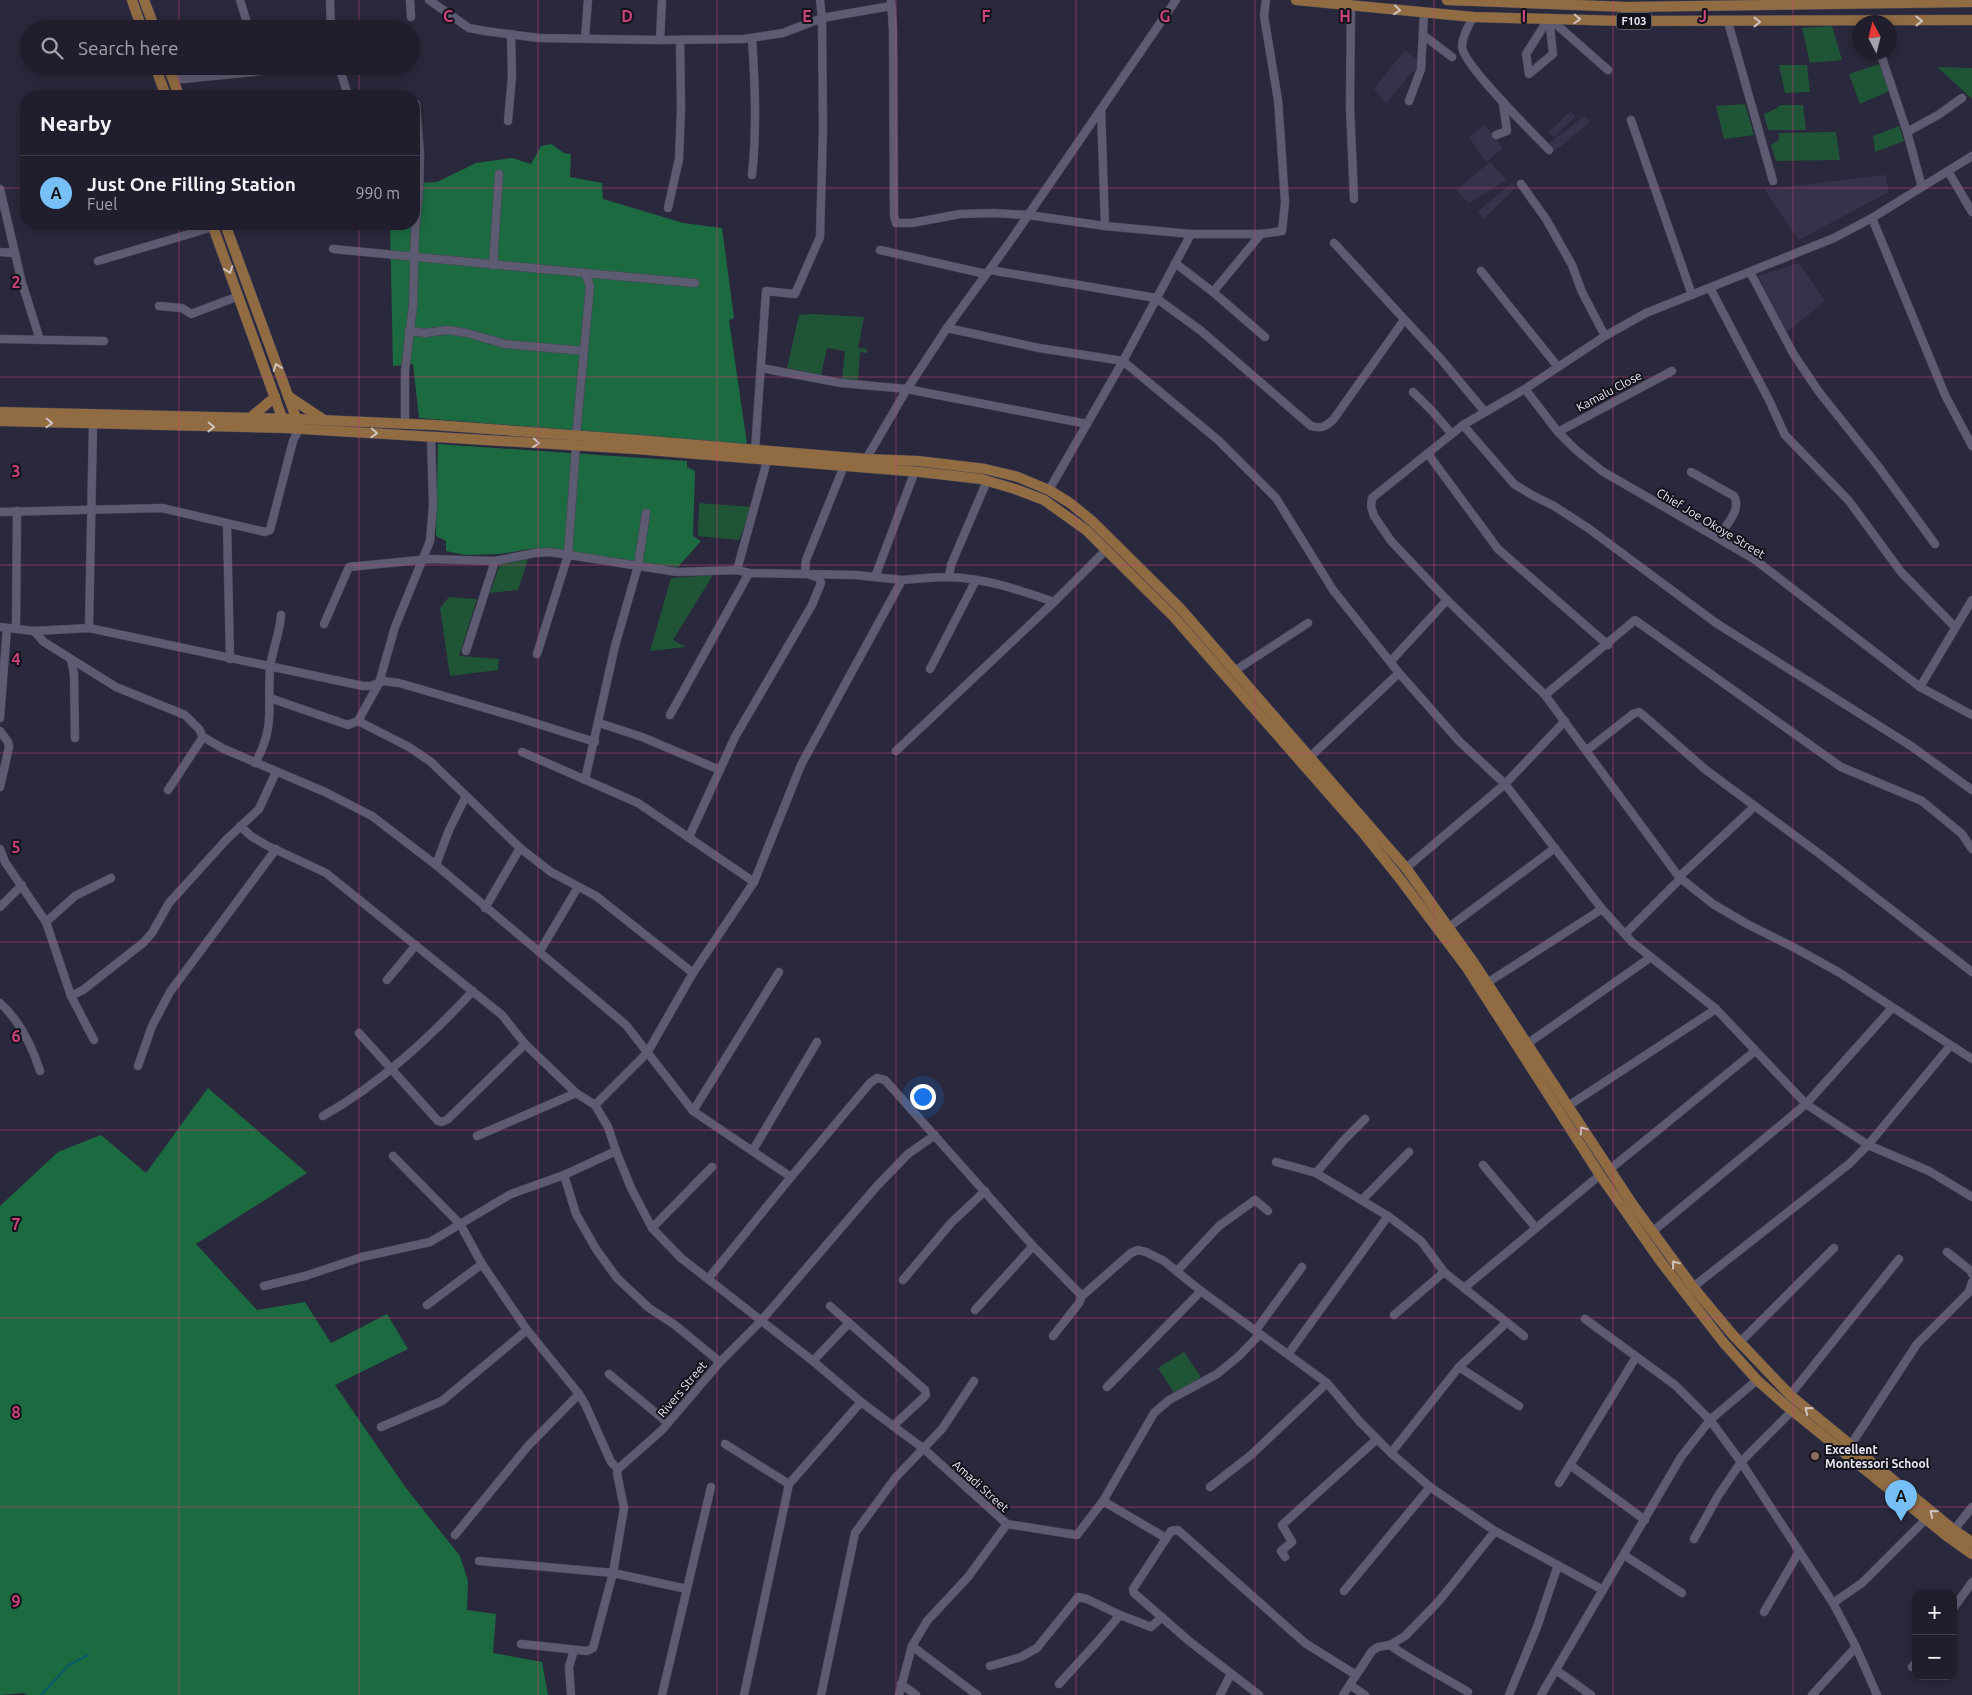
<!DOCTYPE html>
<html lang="en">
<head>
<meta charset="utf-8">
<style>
  body { margin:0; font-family:Ubuntu,sans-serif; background:#282735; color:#f1f3f6 }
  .controls { position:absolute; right:15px; bottom:15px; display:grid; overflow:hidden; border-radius:10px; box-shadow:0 2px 12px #0003 }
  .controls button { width:45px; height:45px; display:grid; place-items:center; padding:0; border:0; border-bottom:1px solid #3d3c49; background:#201e2d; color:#f1f3f6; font:25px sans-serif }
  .compass { position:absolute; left:1852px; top:15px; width:45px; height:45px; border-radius:50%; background:#201e2d; box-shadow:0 2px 12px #0003; rotate:353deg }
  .you { position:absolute; left:922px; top:1096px; width:18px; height:18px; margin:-12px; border:4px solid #fff; border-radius:50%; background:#1a73e8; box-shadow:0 0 0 8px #1a73e833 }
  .badge { display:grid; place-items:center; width:32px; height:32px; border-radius:50%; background:#76c0f7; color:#111; font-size:16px; font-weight:700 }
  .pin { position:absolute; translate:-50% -41px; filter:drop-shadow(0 1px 2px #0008) }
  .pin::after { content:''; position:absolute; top:26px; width:18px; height:15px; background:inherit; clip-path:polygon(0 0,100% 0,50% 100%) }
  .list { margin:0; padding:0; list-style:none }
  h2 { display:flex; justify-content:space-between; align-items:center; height:65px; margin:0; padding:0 20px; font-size:21px }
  h2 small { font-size:16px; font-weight:400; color:#a2a2aa }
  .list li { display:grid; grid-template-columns:32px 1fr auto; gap:15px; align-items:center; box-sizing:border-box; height:75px; padding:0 20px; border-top:1px solid #3d3c49 }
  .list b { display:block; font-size:19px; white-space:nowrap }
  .list p { margin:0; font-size:16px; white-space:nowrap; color:#a2a2aa }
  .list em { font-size:16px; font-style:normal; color:#a2a2aa }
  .icon { flex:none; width:28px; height:28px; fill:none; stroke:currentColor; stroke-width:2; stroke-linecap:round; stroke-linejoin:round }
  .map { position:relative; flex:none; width:1972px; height:1695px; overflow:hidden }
  .search { position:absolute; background:#201e2d; box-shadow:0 2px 12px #0003; left:20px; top:20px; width:400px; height:55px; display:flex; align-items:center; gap:12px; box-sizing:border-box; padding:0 18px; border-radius:28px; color:#a2a2aa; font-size:19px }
  .panel { position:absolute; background:#201e2d; box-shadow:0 2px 12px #0003; left:20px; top:90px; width:400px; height:140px; border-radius:20px }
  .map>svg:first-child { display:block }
  .built { fill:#35324b }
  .green { fill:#1f5536 }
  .forest { fill:#1c6a40 }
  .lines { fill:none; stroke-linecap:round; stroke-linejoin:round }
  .stream { stroke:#055e6a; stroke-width:2 }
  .minor-casing { stroke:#464555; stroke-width:9 }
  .major-casing { stroke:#464555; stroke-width:11 }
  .minor { stroke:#5d5b71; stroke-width:8 }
  .major { stroke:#916c43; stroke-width:10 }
  .oneway { stroke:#cfc3c0 }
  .grid { fill:none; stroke:#ca427a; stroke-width:1; stroke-opacity:0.55 }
  .education-dot { fill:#8d6e63; stroke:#13131b; stroke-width:2 }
  .labels { text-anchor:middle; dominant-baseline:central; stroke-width:4; stroke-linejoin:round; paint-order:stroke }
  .shield { fill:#13131b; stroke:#a9a8b4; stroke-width:1 }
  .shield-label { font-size:11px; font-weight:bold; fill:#e9e8f5 }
  .street-label { font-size:12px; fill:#e9e8f5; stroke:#13131b }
  .poi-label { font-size:12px; font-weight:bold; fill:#e9e8f5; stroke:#13131b; text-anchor:start }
  .grid-label { font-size:16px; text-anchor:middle; font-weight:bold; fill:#ca427a; stroke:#13131b; stroke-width:4; stroke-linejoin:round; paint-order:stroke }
</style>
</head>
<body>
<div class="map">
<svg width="1972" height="1695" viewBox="0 0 1972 1695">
  <rect width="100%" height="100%" fill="#2a283c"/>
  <g class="built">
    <polygon points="1405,50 1421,62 1386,103 1374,89"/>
    <polygon points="1571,111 1575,117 1554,137 1548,132"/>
    <polygon points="1585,116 1590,122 1555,151 1548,144"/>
    <polygon points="1485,125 1503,148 1486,162 1469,137"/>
    <polygon points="1490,162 1507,180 1469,203 1456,190"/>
    <polygon points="1885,175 1889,192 1799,240 1764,189"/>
    <polygon points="1512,183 1517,187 1483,219 1478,211"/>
    <polygon points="1799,263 1825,301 1787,332 1758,276"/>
  </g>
  <g class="green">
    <polygon points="1832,26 1842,60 1810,63 1802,28"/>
    <polygon points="1879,64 1889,91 1860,104 1849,74"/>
    <polygon points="1779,65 1807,65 1810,92 1785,93"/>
    <polygon points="1937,67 1972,68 1972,99"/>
    <polygon points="1745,104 1754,135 1724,139 1716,106"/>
    <polygon points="1780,105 1803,105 1806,130 1768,130 1764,114 1777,108"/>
    <polygon points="1899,126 1904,141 1875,152 1873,136"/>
    <polygon points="1836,132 1840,160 1776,161 1771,145 1779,140 1779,133"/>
    <polygon points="813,314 864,317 858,348 867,349 867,353 860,352 858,380 842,379 845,351 827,348 821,375 787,368 799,315"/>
    <polygon points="699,503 752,507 739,540 698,536"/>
    <polygon points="528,559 518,590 490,593 500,564"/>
    <polygon points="713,575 673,640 686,647 650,651 671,578"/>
    <polygon points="449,597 477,599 459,656 499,659 498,670 450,676 440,608"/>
    <polygon points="1184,1352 1201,1377 1175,1394 1158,1368"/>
  </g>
  <g class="forest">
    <polygon points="551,144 564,153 571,154 570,177 602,183 603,199 683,223 722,228 734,318 729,320 747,444 419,418 413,364 393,366 390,224 414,224 414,183 437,182 476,163 512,158 531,164 541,146"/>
    <polygon points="438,444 687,461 687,467 695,471 693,536 701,541 678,567 530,549 500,554 465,555 446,551 446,541 436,536"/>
    <polygon points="208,1088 307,1173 196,1244 257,1310 305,1302 331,1343 387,1314 408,1349 335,1385 406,1488 460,1556 468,1581 467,1610 496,1614 493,1653 542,1662 548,1695 28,1695 23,1693 0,1695 0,1206 58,1152 101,1135 146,1173"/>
  </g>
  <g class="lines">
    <polyline class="stream" points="41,1695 69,1665 88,1655"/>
    <defs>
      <g id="minor">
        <polyline points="240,0 249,29"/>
        <polyline points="330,0 331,29"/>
        <polyline points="410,0 411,17"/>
        <polyline points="429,0 469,28 485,31 539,38 660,40 744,39 783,33 822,18 891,6"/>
        <polyline points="891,0 893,30 894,216 896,223 912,223 960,214 994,213 1028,215 1105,226 1191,234 1261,234 1282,231 1285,203 1281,142 1278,100 1264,16 1266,0"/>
        <polyline points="1351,6 1350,106 1354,199"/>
        <path d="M1473,17C1469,25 1462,36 1462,46C1461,63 1534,134 1549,150"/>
        <polygon points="1549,18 1553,54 1529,74 1526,54"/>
        <polyline points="1549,18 1608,70"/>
        <polyline points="1728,22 1773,181"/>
        <polyline points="1423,35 1452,57"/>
        <polyline points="585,38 588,0"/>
        <polyline points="660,40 662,0"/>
        <polyline points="1880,52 1907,132 1922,187"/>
        <polyline points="339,66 348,96"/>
        <polyline points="173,80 312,66"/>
        <polyline points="1409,101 1421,69 1424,13"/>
        <polyline points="1101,109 1105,226"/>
        <polyline points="1631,120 1692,295"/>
        <polyline points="508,121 512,76 511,34"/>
        <polyline points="1907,132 1938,115 1962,98"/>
        <polyline points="1496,135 1507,131 1503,103"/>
        <polyline points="1972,156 1872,218 1834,238 1646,313 1605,336 1525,389 1463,425 1372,498 1371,506 1374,516 1391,541 1447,600 1545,695 1679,877 1713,904 1747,924 1795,948 1840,973 1972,1059"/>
        <polyline points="1948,171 1972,212"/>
        <path d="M752,175C757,129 755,84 752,38"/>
        <polyline points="1521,184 1546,219 1572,265 1582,292 1605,336"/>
        <polyline points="0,189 22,283 40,340"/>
        <polyline points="668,208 679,159 681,109 680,40"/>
        <polyline points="1872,218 1945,395 1972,446"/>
        <polyline points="1334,243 1440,358 1485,412"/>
        <polyline points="333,249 585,273 590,286 576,436"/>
        <polyline points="880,250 986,274"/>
        <polyline points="0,252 15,253"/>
        <polyline points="98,261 213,227"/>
        <polyline points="1175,263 1213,292 1265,337"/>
        <polyline points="493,265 499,174"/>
        <path d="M990,270L1156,298L1200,330L1311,426C1321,429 1325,427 1333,420L1404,320"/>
        <polyline points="1481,271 1558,367"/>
        <polyline points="1750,272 1794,355 1819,392 1878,466 1935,544"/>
        <polyline points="585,273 695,283"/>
        <polyline points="1710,288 1769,400 1785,435 1849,501 1901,572 1955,627"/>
        <polyline points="1213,292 1261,234"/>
        <polyline points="159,306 182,308 191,314 239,296"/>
        <polyline points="947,328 1039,348 1123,361 1218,440 1276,498 1333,590 1399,673 1459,741 1505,784 1602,909 1632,942 1716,1009 1806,1104 1868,1145 1929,1171 1972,1197"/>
        <polyline points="409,331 425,333 448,330 467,333 505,344 584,351"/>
        <polyline points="0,339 104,341"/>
        <polyline points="761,368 841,383 907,389 1087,424"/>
        <polyline points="1525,389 1558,432 1576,450 1602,471 1754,559 1920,687 1972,715"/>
        <polyline points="1413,392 1433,412 1451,433"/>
        <polyline points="405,424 405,371 413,305 415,230 419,193 420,154 416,104"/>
        <polyline points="1463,425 1514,484 1532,495 1554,506 1588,528 1716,623 1911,746 1972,790"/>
        <polyline points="1558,432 1672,371"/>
        <polyline points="755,450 766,291 795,294 820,237 823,129 822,18 820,0"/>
        <polyline points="1428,454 1498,549 1608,645"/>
        <polyline points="866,459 907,389 947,328 1009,243 1176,0"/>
        <path d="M1691,472L1734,496C1742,510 1726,525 1718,537"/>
        <polyline points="1049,490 1123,361 1191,234"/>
        <polyline points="0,512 162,508 265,532 270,530 293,441 299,429"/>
        <polyline points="227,524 230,659"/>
        <polyline points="737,570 767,461"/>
        <polyline points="875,577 915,471"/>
        <polyline points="949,577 951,565 987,481"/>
        <polyline points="324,624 349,567 430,559 495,561 535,553 550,552 677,572 737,570 749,573 856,575 902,580"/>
        <polyline points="0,627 34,631 89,628 363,686 371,686 384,681 399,683 516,717 595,742"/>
        <polyline points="16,628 17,511"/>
        <polyline points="89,628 93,424"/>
        <polyline points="34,631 44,642 116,687 185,715 199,729 203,737 224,749 325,792 372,816 436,865 626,1025 693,1111 791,1177"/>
        <polyline points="466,651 495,561"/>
        <polyline points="537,654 568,555 576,445"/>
        <polyline points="71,660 74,674 75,738"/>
        <polyline points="1391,661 1447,600"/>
        <polyline points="930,669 976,580"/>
        <polyline points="1236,670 1308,623"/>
        <polyline points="1920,687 1972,600"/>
        <polyline points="1545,695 1635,620 1841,767 1922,801 1962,834 1972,849"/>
        <polyline points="270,698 348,725 358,721 379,683 395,627 430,541 433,505 431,436"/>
        <polyline points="670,715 749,573"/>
        <polyline points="0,718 7,628"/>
        <polyline points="358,721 409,747 431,762 520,848 551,872 596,896 693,973"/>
        <polyline points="599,723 642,737 720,770"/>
        <polyline points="0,731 8,742 9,747 0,787"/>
        <polyline points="1587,750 1633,714 1639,712 1643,715 1706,770 1821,855 1972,972"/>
        <polyline points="896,751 1054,602"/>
        <polyline points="522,752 638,803 754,882"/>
        <polyline points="1311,756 1399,673"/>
        <path d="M255,763C276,726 267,707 270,668C272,650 280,633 281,615"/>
        <polyline points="585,780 615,646 638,566 646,513"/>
        <polyline points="168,790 203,737"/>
        <polyline points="240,826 251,836 266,845 326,873 502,1015 525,1044 576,1093 595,1105 608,1127 616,1151 631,1188 652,1228 681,1258 813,1361 861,1402 924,1449 1007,1524 1077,1535 1103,1501 1154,1413 1169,1400 1217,1374 1239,1356 1260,1334"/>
        <polyline points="689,837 735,737 812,605 821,583 819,578 805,573 806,560 844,466"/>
        <polyline points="0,849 5,862 46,922 71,996 83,990 143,943 152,933 169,903 226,840 259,809 276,772"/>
        <polyline points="436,865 449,830 466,796"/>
        <polyline points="1406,868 1505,784 1565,721"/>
        <polyline points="1679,877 1755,806"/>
        <polyline points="0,907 22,885"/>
        <polyline points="485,908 520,848"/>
        <polyline points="46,922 75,896 111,878"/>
        <polyline points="1449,927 1555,848"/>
        <polyline points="1625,934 1681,878"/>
        <polyline points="540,951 578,887"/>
        <polyline points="387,980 416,945"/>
        <polyline points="1487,983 1602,909"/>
        <polyline points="71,996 94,1040"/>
        <path d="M0,1003C20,1021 32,1046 40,1071"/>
        <polyline points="359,1033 438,1121 442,1122 448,1119 525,1044"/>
        <polyline points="1527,1044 1651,957"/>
        <polyline points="138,1066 152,1026 170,992 276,849"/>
        <path d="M595,1105L647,1053L693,973L754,882L801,765L902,580C917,579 933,577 948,577C985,578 1020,590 1054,602L1107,549"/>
        <polyline points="1568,1106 1716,1009"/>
        <polyline points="693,1111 779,972"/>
        <path d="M323,1116C380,1084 429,1038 473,991"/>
        <polyline points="477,1136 576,1093"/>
        <polyline points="753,1150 817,1042"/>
        <polyline points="393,1156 460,1224 482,1264 527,1330 579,1394 586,1406 611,1462 618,1469 617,1473 624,1508 613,1573 687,1589"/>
        <polyline points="1276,1162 1316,1173 1388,1216 1421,1241 1444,1272 1524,1336"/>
        <polyline points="1483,1165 1536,1228"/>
        <polyline points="1609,1170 1755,1051"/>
        <polyline points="1316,1173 1344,1140 1365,1119"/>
        <polyline points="564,1175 576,1214 596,1249 617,1278 649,1308 675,1325 720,1362"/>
        <polyline points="1362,1200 1409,1152"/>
        <polyline points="652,1228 712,1167"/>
        <polyline points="1652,1232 1806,1104 1892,1008"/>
        <polyline points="1947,1252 1971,1271 1972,1274"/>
        <polyline points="1177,1271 1219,1226 1255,1200 1268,1211"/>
        <polyline points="708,1279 791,1177 870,1083 877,1078 885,1080 1033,1246 1082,1296"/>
        <polyline points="903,1280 951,1223 985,1191"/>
        <polyline points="264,1286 305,1276 362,1257 430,1242 511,1194 564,1175 616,1151"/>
        <polyline points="1693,1287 1849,1164 1868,1145 1950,1046"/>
        <polyline points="1464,1288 1600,1175"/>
        <polyline points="427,1305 482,1264"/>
        <polyline points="830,1306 925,1390 926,1395 922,1399 893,1426"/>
        <polyline points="975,1310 1033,1246"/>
        <polyline points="1394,1315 1444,1272"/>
        <polyline points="1256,1330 1302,1267"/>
        <polyline points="1053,1336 1079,1303 1082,1296 1131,1253 1138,1250 1146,1252 1164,1261 1201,1291 1327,1383 1360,1422 1391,1453 1430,1487 1495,1531 1603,1590"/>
        <polyline points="1739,1343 1834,1248"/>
        <polyline points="1289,1353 1388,1216"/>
        <polyline points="813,1361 849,1323"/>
        <polyline points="1459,1367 1519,1406"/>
        <polyline points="609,1374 668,1423"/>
        <polyline points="1757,1380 1710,1420 1741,1462 1833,1603 1856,1647 1877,1695"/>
        <polyline points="1107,1387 1201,1291"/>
        <polyline points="1790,1395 1899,1259"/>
        <polyline points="381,1427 442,1401 527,1330"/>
        <polyline points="725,1444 789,1484"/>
        <polyline points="1850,1446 1917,1344 1969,1292 1972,1282"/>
        <polyline points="1391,1453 1459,1367 1506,1323"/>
        <polyline points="1570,1465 1645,1520"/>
        <polyline points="618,1469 662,1430 720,1362 761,1321 877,1186 908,1154 935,1135"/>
        <polyline points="1559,1483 1636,1357"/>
        <polyline points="1210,1487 1251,1455 1327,1383"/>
        <polyline points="1103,1501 1166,1538"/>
        <polyline points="1954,1530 1972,1507"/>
        <polyline points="455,1535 528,1446 579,1394"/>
        <polyline points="1694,1539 1718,1496 1741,1462 1792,1411"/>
        <polyline points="1624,1555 1682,1593"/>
        <polyline points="1285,1557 1281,1551 1292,1542 1282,1525 1377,1439"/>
        <polyline points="479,1561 613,1573 593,1648 587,1651 521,1644"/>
        <polyline points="1344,1591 1430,1487"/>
        <polyline points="1833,1603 1862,1583 1926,1519"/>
        <polyline points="1953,1609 1972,1582"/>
        <polyline points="1764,1612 1799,1552"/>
        <path d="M1390,1645C1415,1663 1442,1676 1468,1692"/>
        <polyline points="912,1646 977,1695"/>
        <polyline points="990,1666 1021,1657 1037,1648 1078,1597 1087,1599 1120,1615 1151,1627 1162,1617"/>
        <polyline points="1912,1667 1916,1662"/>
        <polyline points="1556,1670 1591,1695"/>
        <polyline points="901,1684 916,1695"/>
        <polyline points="1059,1684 1099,1640 1120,1615"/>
        <polyline points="1350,1685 1365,1695"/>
        <polyline points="571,1695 569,1667 574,1650"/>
        <polyline points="662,1695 711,1487"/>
        <polyline points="744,1695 789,1484 861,1402"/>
        <polyline points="821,1695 855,1533 896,1477 942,1429 974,1381"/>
        <polyline points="899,1695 912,1646 927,1621 968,1577 1007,1524"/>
        <polyline points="1220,1695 1231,1674"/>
        <polyline points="1259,1695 1189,1641 1134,1593 1133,1589 1171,1531 1178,1530 1305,1643 1356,1675"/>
        <polyline points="1343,1695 1372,1651 1378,1647 1390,1645 1405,1636 1439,1601 1495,1531"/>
        <polyline points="1509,1695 1537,1627 1558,1565"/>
        <polyline points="1541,1695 1681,1457 1710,1420 1675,1385 1585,1319"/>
        <polyline points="1812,1695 1856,1647"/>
      </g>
      <g id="major">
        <polyline points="132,0 142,29"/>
        <polyline points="144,0 155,29"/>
        <polyline points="1296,0 1473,17 1623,21 1972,20"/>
        <polyline points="1447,0 1627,7 1972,2"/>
        <polyline points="155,66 166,96"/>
        <polyline points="168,66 179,96"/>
        <polyline points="212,224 284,423"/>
        <polyline points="225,224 298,423"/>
        <polyline points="288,396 324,420"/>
        <polyline points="0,412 297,419 434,425 638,440 866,459 918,461 985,469 1018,477 1049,490 1070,503 1092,521 1180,608 1406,868 1474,963 1633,1205 1693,1287 1732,1334 1790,1395 1954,1530 1972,1542"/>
        <polyline points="250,418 275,397"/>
        <polyline points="0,421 286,428 636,449 920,472 981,479 1015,489 1044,500 1086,530 1173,616 1364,834 1397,875 1467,968 1600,1175 1661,1262 1723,1342 1757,1380 1783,1403 1948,1537 1972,1554"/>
      </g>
    </defs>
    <use href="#minor" class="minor-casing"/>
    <use href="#major" class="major-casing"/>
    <use href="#minor" class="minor"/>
    <use href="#major" class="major"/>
  </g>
  <defs><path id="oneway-chevron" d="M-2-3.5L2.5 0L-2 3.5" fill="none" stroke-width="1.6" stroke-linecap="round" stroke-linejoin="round" transform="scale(1.25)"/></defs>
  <g class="oneway">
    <use href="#oneway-chevron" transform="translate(1397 10) rotate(6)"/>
    <use href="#oneway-chevron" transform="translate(1577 19) rotate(2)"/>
    <use href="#oneway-chevron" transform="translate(1919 21)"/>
    <use href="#oneway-chevron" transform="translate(1757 22)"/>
    <use href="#oneway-chevron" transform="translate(229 270) rotate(70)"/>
    <use href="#oneway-chevron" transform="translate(277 367) rotate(-110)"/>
    <use href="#oneway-chevron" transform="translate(49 423) rotate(2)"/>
    <use href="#oneway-chevron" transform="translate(211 427) rotate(1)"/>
    <use href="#oneway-chevron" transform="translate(374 433) rotate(3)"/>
    <use href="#oneway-chevron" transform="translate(536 443) rotate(4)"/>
    <use href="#oneway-chevron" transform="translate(1583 1130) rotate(-123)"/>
    <use href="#oneway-chevron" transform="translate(1675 1264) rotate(-127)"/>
    <use href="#oneway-chevron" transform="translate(1808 1410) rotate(-140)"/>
    <use href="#oneway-chevron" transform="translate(1933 1513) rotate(-141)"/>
  </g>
  <path class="grid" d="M179,0V29M359,0V29M538,0V1695M717,0V1695M896,0V1695M1076,0V1695M1255,0V1695M1434,0V1695M1613,0V1695M1793,0V1695M179,66V96M359,66V96M0,188H26M414,188H1972M179,224V1695M359,224V1695M0,377H1972M0,565H1972M0,753H1972M0,942H1972M0,1130H1972M0,1318H1972M0,1507H1972"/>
  <circle class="education-dot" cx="1815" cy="1456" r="5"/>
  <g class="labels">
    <rect class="shield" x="1616.5" y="12.5" width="35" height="17" rx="4"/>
    <g class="shield-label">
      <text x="1634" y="21">F103</text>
    </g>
    <g class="street-label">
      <text transform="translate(1609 391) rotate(-28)">Kamalu Close</text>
      <text transform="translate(1711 523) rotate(31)">Chief Joe Okoye Street</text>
      <text transform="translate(682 1389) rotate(-50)">Rivers Street</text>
      <text transform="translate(981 1486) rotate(42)">Amadi Street</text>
    </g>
    <g class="poi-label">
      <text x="1825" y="1449">Excellent<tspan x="1825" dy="14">Montessori School</tspan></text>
    </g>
  </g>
  <g class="grid-label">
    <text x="448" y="22">C</text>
    <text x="627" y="22">D</text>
    <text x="807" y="22">E</text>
    <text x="986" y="22">F</text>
    <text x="1165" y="22">G</text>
    <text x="1345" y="22">H</text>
    <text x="1524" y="22">I</text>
    <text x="1703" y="22">J</text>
    <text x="16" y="288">2</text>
    <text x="16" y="477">3</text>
    <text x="16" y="665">4</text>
    <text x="16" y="853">5</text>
    <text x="16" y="1042">6</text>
    <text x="16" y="1230">7</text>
    <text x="16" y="1418">8</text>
    <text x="16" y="1607">9</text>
  </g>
</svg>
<div class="controls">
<button>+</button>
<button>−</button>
</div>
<svg class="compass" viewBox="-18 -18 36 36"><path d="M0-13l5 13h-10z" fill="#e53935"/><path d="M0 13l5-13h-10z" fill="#a2a2aa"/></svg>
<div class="you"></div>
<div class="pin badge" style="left:1901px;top:1521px">A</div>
<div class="search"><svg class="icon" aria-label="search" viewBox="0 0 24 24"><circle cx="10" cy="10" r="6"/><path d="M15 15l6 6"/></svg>Search here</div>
<section class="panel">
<h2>Nearby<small></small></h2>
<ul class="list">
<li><span class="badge">A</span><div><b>Just One Filling Station</b><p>Fuel</p></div><em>990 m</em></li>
</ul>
</section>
</div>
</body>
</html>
